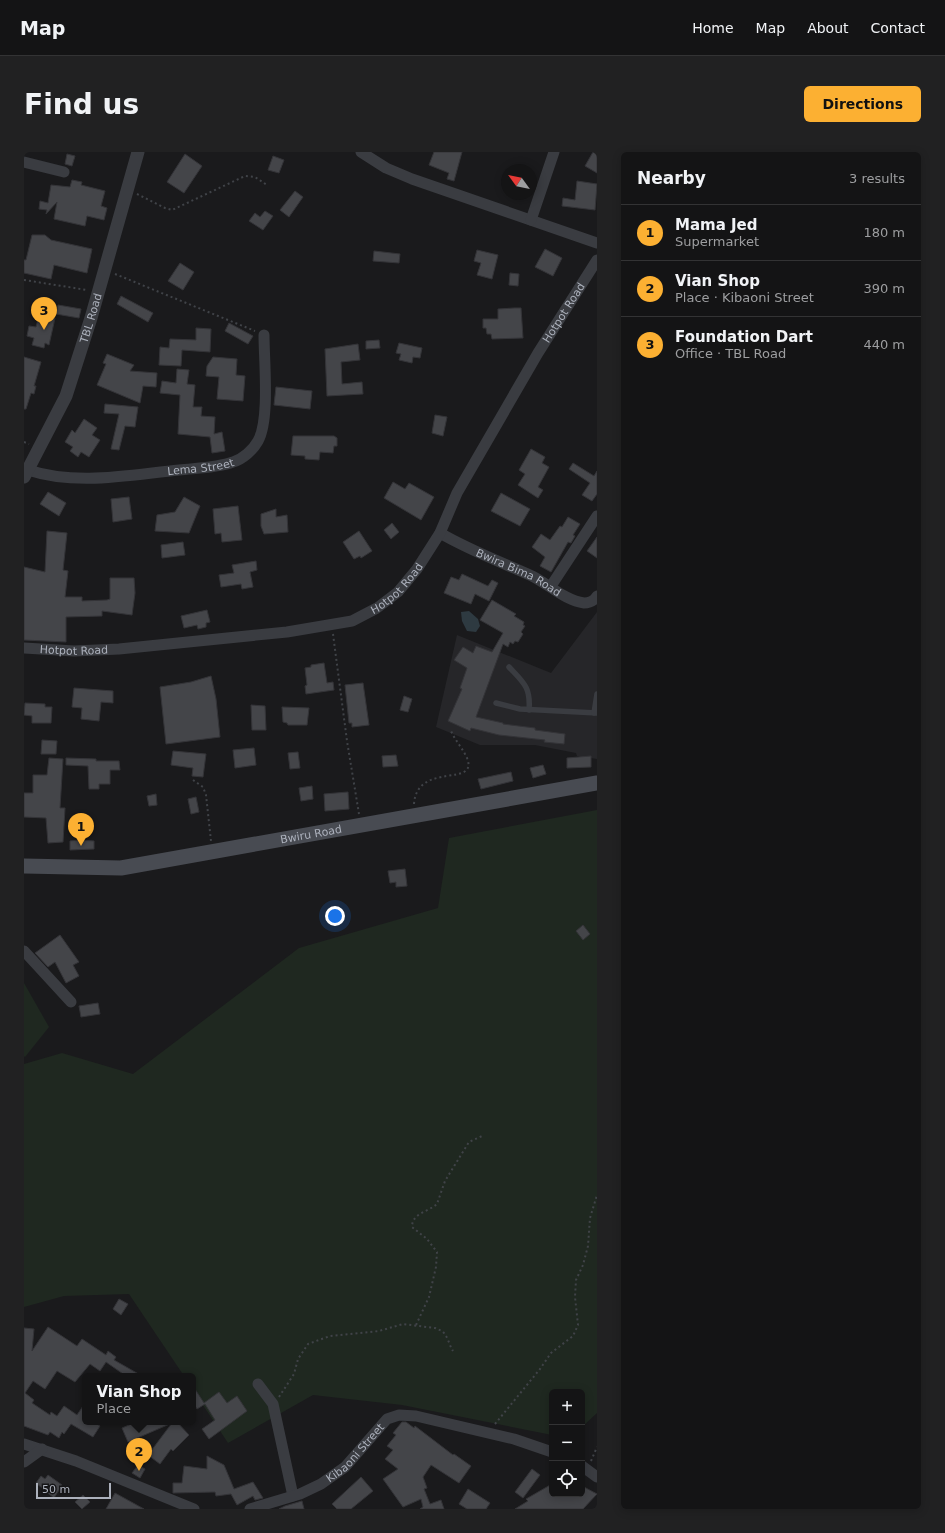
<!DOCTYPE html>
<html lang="en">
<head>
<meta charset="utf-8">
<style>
  body { margin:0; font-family:"DejaVu Sans",sans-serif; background:#212122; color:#f1f3f6 }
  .controls { position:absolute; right:12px; bottom:12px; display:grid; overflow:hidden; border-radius:6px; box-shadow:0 2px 10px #0003 }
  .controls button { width:36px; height:36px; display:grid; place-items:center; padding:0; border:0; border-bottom:1px solid #333334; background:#141415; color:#f1f3f6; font:20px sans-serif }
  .compass { position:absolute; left:477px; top:12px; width:36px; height:36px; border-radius:50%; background:#141415; box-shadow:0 2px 10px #0003; rotate:303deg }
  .scale { position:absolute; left:12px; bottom:10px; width:75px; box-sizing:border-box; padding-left:4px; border:2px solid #acb1bc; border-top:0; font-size:11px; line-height:14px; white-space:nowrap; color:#acb1bc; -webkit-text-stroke:3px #151517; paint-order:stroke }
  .you { position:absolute; left:311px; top:764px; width:14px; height:14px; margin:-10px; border:3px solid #fff; border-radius:50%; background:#1a73e8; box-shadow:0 0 0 6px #1a73e833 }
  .badge { display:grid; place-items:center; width:26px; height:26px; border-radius:50%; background:#fcb032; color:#111; font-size:13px; font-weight:700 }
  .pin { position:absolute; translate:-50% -33px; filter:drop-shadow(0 1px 2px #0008) }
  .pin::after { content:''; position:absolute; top:21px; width:14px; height:12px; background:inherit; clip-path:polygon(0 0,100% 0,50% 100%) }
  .popup { position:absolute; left:58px; top:1221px; width:114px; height:52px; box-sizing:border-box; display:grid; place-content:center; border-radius:6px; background:#141415; filter:drop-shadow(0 1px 3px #0005); font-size:13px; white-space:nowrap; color:#9d9ea0 }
  .popup b { font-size:15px; color:#f1f3f6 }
  .popup::after { content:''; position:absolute; left:50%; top:100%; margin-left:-8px; border:8px solid transparent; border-top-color:#141415 }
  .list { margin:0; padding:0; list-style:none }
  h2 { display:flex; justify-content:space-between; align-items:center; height:52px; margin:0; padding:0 16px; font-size:17px }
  h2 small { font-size:13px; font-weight:400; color:#9d9ea0 }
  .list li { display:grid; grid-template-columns:26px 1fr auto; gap:12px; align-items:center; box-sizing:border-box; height:56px; padding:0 16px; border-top:1px solid #333334 }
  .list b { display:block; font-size:15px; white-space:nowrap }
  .list p { margin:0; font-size:13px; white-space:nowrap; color:#9d9ea0 }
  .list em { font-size:13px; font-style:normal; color:#9d9ea0 }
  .icon { flex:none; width:22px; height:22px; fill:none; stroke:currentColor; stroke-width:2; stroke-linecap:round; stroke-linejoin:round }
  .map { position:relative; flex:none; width:573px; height:1357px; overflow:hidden; border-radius:6px }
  header { display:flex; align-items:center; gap:24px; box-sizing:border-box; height:56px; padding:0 20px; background:#141415; border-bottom:1px solid #333334 }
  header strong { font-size:19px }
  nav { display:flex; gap:22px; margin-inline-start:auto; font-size:14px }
  .intro { display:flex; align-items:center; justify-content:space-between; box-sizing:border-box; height:96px; padding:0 24px }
  h1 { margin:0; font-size:28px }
  .button { padding:10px 18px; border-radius:6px; background:#fcb032; color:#111; font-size:14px; font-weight:700 }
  main { display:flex; gap:24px; padding:0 24px }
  aside { flex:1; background:#141415; border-radius:6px; box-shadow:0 2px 10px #0003 }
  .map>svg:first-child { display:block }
  .built { fill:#262629 }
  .green { fill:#1f2820 }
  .water { fill:#2e3a41 }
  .building { fill:#444549; stroke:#343438 }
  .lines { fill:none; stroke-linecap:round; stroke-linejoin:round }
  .path { stroke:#404348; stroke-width:2; stroke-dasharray:2 3; stroke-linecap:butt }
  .service { stroke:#3a3c41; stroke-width:5.5 }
  .minor { stroke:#3a3c41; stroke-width:11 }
  .tertiary { stroke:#3a3c41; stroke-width:13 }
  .secondary { stroke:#484b52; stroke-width:15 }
  .labels { text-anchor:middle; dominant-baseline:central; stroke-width:4; stroke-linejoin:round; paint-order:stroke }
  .street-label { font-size:11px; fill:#acb1bc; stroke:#151517 }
</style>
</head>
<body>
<header>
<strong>Map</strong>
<nav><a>Home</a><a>Map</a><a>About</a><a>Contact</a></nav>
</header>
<div class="intro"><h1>Find us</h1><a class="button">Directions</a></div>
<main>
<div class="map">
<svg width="573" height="1357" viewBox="0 0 573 1357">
  <rect width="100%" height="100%" fill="#1a1a1c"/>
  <polygon class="built" points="573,460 573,607 553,604 552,601 511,593 456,593 412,575 433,483 527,521"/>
  <g class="green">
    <polygon points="573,658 573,1261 558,1275 558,1240 528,1240 528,1283 378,1253 289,1243 204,1291 169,1238 169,1224 160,1224 105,1142 40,1144 0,1155 0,912 38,901 109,922 275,796 414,756 425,686"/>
    <polygon points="0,831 25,875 1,905 0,904"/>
  </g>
  <polygon class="water" points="445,459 454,467 456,474 452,480 443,479 438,469 437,460"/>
  <g class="building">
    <polygon points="410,0 438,0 430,29 423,27 425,21 405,13"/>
    <polygon points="569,0 573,0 573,21 561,14"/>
    <polygon points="43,2 51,4 48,14 41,12"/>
    <polygon points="161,2 178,14 160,41 143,30"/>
    <polygon points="249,4 260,8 255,21 244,18"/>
    <polygon points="48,28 58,30 57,33 81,39 77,54 83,56 80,68 63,64 61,74 30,67 33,50 22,62 23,58 15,57 16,49 24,51 27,33 46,35"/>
    <polygon points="553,29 573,32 571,58 538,54 539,46 551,48"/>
    <polygon points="271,39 279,45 265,65 256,58"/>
    <polygon points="241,59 249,64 239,78 225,69 231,61 236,65"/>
    <polygon points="8,83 21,83 27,88 68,97 63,121 30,113 27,127 0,121 0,108 2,108"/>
    <polygon points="521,97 538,106 529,124 511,115"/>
    <polygon points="453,98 474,103 468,127 453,123 457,111 450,109"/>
    <polygon points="350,99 376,102 375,111 349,109"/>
    <polygon points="156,111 170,120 159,138 144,129"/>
    <polygon points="486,121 495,122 494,134 485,133"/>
    <polygon points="97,144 129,161 124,170 93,152"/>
    <polygon points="34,153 57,157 55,166 32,162"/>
    <polygon points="490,156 497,156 499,186 468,187 467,182 463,182 462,176 459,176 459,167 474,167 474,157"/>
    <polygon points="15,163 31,166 25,193 21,191 20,196 8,193 10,186 3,184 5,174 12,175"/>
    <polygon points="205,171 229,184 224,192 201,179"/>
    <polygon points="172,176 187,177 186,200 158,198 157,214 135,213 136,195 145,196 146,187 172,188"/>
    <polygon points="355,188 356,196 342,197 342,189"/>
    <polygon points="375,191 398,196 396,206 389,205 388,211 375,208 377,202 372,201"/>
    <polygon points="334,192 336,208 317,210 318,232 338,230 339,242 303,244 301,197"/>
    <polygon points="83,202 110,213 106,219 133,221 132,235 119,234 116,251 73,233 82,212 79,211"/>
    <polygon points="0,205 17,210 10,234 12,234 10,242 7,241 2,257 0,257"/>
    <polygon points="189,205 213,207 212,223 221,224 219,249 193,247 195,225 182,224 183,214"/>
    <polygon points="153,217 165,218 163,232 171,233 169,255 178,255 177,264 191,265 190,282 198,280 201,299 188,301 186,285 154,282 156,243 136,241 138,229 152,231"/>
    <polygon points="252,235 288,239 286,257 250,253"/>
    <polygon points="81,252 114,255 111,275 101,274 95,298 87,297 95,262 80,261"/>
    <polygon points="411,263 423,265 419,284 408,281"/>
    <polygon points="60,267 73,276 68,283 76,288 65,305 57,300 54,305 46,299 49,295 41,290 48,278 51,281"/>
    <polygon points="269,284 310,284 313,286 313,294 310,294 309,301 296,300 295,308 281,307 281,304 267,303"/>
    <polygon points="507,297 521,305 518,311 525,315 514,335 519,338 514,346 494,333 501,322 495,318"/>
    <polygon points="549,311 570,324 573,319 573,342 568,349 558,343 566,331 545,317"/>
    <polygon points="369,330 381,337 385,331 410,345 397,368 360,346"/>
    <polygon points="24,340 42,351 35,364 16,352"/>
    <polygon points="477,341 506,357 496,374 467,359"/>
    <polygon points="105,345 108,367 89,370 87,347"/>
    <polygon points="160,345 176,354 165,381 131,379 133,363 151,360"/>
    <polygon points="214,354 218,388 198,390 197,381 191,382 189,357"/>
    <polygon points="252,357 252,365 263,363 264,380 240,382 237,374 237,362"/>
    <polygon points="544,365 556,372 549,383 551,384 547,391 544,390 527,420 516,414 521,405 508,395 517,382 526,388 536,374 538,375"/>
    <polygon points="368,371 375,380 367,387 360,378"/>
    <polygon points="23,379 43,381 39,418 44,419 41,445 58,445 58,449 83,448 86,447 86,426 110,426 111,441 108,463 78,459 78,464 42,465 42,490 0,488 0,415 21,420"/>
    <polygon points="335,379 348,399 337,406 336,404 330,407 319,390"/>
    <polygon points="573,385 573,406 563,399"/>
    <polygon points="159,390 161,403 138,406 137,393"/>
    <polygon points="232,409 233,418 226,420 229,435 218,437 217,432 197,435 195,423 210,421 208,413"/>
    <polygon points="438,422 464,434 468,428 474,431 465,449 451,442 447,452 420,441 427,425 435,428"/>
    <polygon points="468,448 492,462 490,464 500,470 499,473 501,474 497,480 499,482 494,490 491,489 489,492 486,490 484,495 479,492 452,565 479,571 479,572 511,576 511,578 541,582 540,592 520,590 521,588 475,583 447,576 446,579 424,569 438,537 436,536 443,516 430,508 439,495 449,501 452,494 468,500 479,481 456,468"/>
    <polygon points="183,458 186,470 182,471 182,475 174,477 173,473 160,476 157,464"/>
    <polygon points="300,511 303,531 309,530 310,538 282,542 281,534 283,533 281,516 287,515 287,513"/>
    <polygon points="187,524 192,547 196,585 142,592 136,535 167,530"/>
    <polygon points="339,531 345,573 328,575 328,571 325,571 321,533"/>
    <polygon points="50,536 89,539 89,551 77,550 75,569 57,567 58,556 48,555"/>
    <polygon points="380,544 388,547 384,560 376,558"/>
    <polygon points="1,551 21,552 21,555 28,555 27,571 8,571 8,564 0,563"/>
    <polygon points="227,553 241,554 242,578 228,578"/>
    <polygon points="258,555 285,556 283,573 264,573 263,571 259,570"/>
    <polygon points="18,588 33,589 32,602 17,602"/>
    <polygon points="230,596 232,613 211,616 209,598"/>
    <polygon points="149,599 182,602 179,625 168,624 169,616 147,613"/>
    <polygon points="274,600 276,616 266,617 264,601"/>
    <polygon points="372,603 374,614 359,615 358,604"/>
    <polygon points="567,604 567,615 543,616 543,606"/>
    <polygon points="25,606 39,607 36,656 41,656 39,690 24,691 22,666 0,665 0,641 9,641 9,623 23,623"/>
    <polygon points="42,606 72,607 72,609 95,609 96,618 86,618 86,632 75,632 75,637 65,637 64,614 42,613"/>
    <polygon points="519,613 522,622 509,626 506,616"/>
    <polygon points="487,620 489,629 457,637 454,627"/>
    <polygon points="288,634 289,647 277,649 275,636"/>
    <polygon points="324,640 325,657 301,659 300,642"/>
    <polygon points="132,642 133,653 125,654 123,644"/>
    <polygon points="172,645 175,660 167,662 164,647"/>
    <polygon points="55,688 70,689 70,697 46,698 46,689"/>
    <polygon points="381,717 383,734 372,735 372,730 366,731 364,719"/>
    <polygon points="559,773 566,782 559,788 552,779"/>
    <polygon points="36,783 55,810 49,813 55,824 42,831 31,810 24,815 11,801"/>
    <polygon points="74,851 76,862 57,865 55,854"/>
    <polygon points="95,1147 104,1152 97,1163 89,1157"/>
    <polygon points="24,1175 53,1194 58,1187 82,1203 84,1199 92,1205 90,1208 118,1224 102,1224 82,1210 76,1219 66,1212 51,1230 33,1219 21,1237 9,1229 1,1241 10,1248 8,1251 26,1263 27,1260 33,1264 40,1254 53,1263 61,1251 61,1270 70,1270 76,1274 69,1285 47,1272 40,1282 38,1280 35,1286 26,1280 24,1283 0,1274 0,1176 10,1177 8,1199"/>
    <polygon points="169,1234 180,1251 195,1240 203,1251 213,1244 223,1259 185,1287 178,1277 191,1268 181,1252 173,1257 169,1251"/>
    <polygon points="112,1270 153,1270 165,1283 149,1299 147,1297 136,1312 124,1303 148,1271 104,1290 98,1276"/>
    <polygon points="378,1270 382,1270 390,1276 391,1274 429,1303 430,1302 447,1314 435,1331 407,1313 399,1325 403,1336 400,1337 406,1352 417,1348 420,1357 396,1357 399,1355 397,1347 379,1355 359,1327 374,1317 361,1307 369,1298 363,1294 372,1283 369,1281"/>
    <polygon points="183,1304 200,1313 210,1337 229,1330 239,1346 231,1348 229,1344 213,1353 207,1342 192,1344 191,1340 149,1341 149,1331 158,1331 160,1314 183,1317"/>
    <polygon points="114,1313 121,1317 116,1326 108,1321"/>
    <polygon points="508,1317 516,1323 499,1346 491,1340"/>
    <polygon points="24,1323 38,1333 30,1346 12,1331 17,1324 21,1327"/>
    <polygon points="337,1325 349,1339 327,1357 313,1357 308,1352"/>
    <polygon points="528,1332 528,1342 558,1342 560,1335 573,1342 559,1357 491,1357 504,1349 502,1347"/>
    <polygon points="444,1337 466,1351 462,1357 443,1357 435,1352"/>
    <polygon points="91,1341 120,1357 82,1357"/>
    <polygon points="59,1343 66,1350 58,1357 51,1350"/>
    <polygon points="278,1349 280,1357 255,1357 261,1354"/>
  </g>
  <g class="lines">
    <g class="path">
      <polyline points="113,42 141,56 148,58 221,24 231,25 243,33"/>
      <polyline points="91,122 231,179"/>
      <polyline points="0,128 63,138"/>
      <polyline points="0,290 5,292"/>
      <polyline points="309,482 323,589 335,662"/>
      <polyline points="169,628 179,635 182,643 187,689"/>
      <path d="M390,652C393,609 455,636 443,606C439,597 431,588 427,579"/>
      <path d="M392,1173L405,1145L412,1115L413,1100L403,1087L388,1075C388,1061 404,1060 413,1052L421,1029L445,990L458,984"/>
      <path d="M255,1245L270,1222L274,1207L284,1192L306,1184L355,1179L379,1172L411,1176L418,1179C424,1184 425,1193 429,1199"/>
      <polyline points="471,1272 516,1217 527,1201 549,1184 554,1173 551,1145 552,1128 559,1113 564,1094 566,1066 573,1043"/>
      <polyline points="567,1309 573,1295"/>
    </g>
    <g class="service">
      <path d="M485,515C499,530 507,535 505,558"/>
      <polyline points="472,551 496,557 573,561"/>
      <polyline points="570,561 573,542"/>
    </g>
    <g class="minor">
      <polyline points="337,0 362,16 388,27 573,91"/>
      <polyline points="0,10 40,20"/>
      <polyline points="507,68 530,0"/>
      <path id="s1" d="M4,318C53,334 105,323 155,318C172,316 192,316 209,310C219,307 229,298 234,289C246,268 240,209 240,183"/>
      <path id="s2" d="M416,381C445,398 477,410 508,424C524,432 542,449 560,451C566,451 570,449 573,444"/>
      <polyline points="527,434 573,364"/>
      <path id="s3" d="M0,496L50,499L95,497L263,480L328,469L353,456L374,440L393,417L416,381L433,341L514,201L573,108"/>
      <polyline points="0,799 47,850"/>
      <polyline points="234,1232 249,1252 269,1344"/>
      <polyline points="0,1292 52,1309 170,1357"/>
      <polyline points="0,1310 18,1297"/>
      <polyline points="558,1314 573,1325"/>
      <path id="s4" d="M226,1357L276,1342L297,1332L321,1315L363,1267L375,1263L392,1264L490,1287L528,1300"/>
    </g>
    <path class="tertiary" id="s5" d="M0,325L42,244L67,166L114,0"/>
    <path class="secondary" id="s6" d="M0,714L97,716L573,631"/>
  </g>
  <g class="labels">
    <g class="street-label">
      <text stroke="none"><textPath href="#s3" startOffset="710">Hotpot Road</textPath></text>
      <text stroke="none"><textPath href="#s5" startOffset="173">TBL Road</textPath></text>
      <text stroke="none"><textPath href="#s1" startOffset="174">Lema Street</textPath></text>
      <text stroke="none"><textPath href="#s2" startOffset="88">Bwira Bima Road</textPath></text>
      <text stroke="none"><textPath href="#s3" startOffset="386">Hotpot Road</textPath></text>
      <text stroke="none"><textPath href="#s3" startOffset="50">Hotpot Road</textPath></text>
      <text stroke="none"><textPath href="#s6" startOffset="290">Bwiru Road</textPath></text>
      <text stroke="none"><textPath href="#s4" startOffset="122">Kibaoni Street</textPath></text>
    </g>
  </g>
</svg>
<div class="controls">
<button>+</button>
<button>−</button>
<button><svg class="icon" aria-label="locate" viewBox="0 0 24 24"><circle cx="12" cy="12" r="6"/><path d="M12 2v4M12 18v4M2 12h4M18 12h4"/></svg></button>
</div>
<svg class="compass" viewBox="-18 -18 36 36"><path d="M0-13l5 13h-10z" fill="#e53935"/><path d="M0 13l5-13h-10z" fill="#9d9ea0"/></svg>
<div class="scale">50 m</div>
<div class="you"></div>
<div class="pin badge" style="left:57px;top:694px">1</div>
<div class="pin badge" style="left:115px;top:1319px">2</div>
<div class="popup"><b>Vian Shop</b>Place</div>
<div class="pin badge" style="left:20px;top:178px">3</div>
</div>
<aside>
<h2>Nearby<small>3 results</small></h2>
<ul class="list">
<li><span class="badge">1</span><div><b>Mama Jed</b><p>Supermarket</p></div><em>180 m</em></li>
<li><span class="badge">2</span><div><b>Vian Shop</b><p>Place · Kibaoni Street</p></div><em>390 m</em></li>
<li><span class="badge">3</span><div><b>Foundation Dart</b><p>Office · TBL Road</p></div><em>440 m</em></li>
</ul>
</aside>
</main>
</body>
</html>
